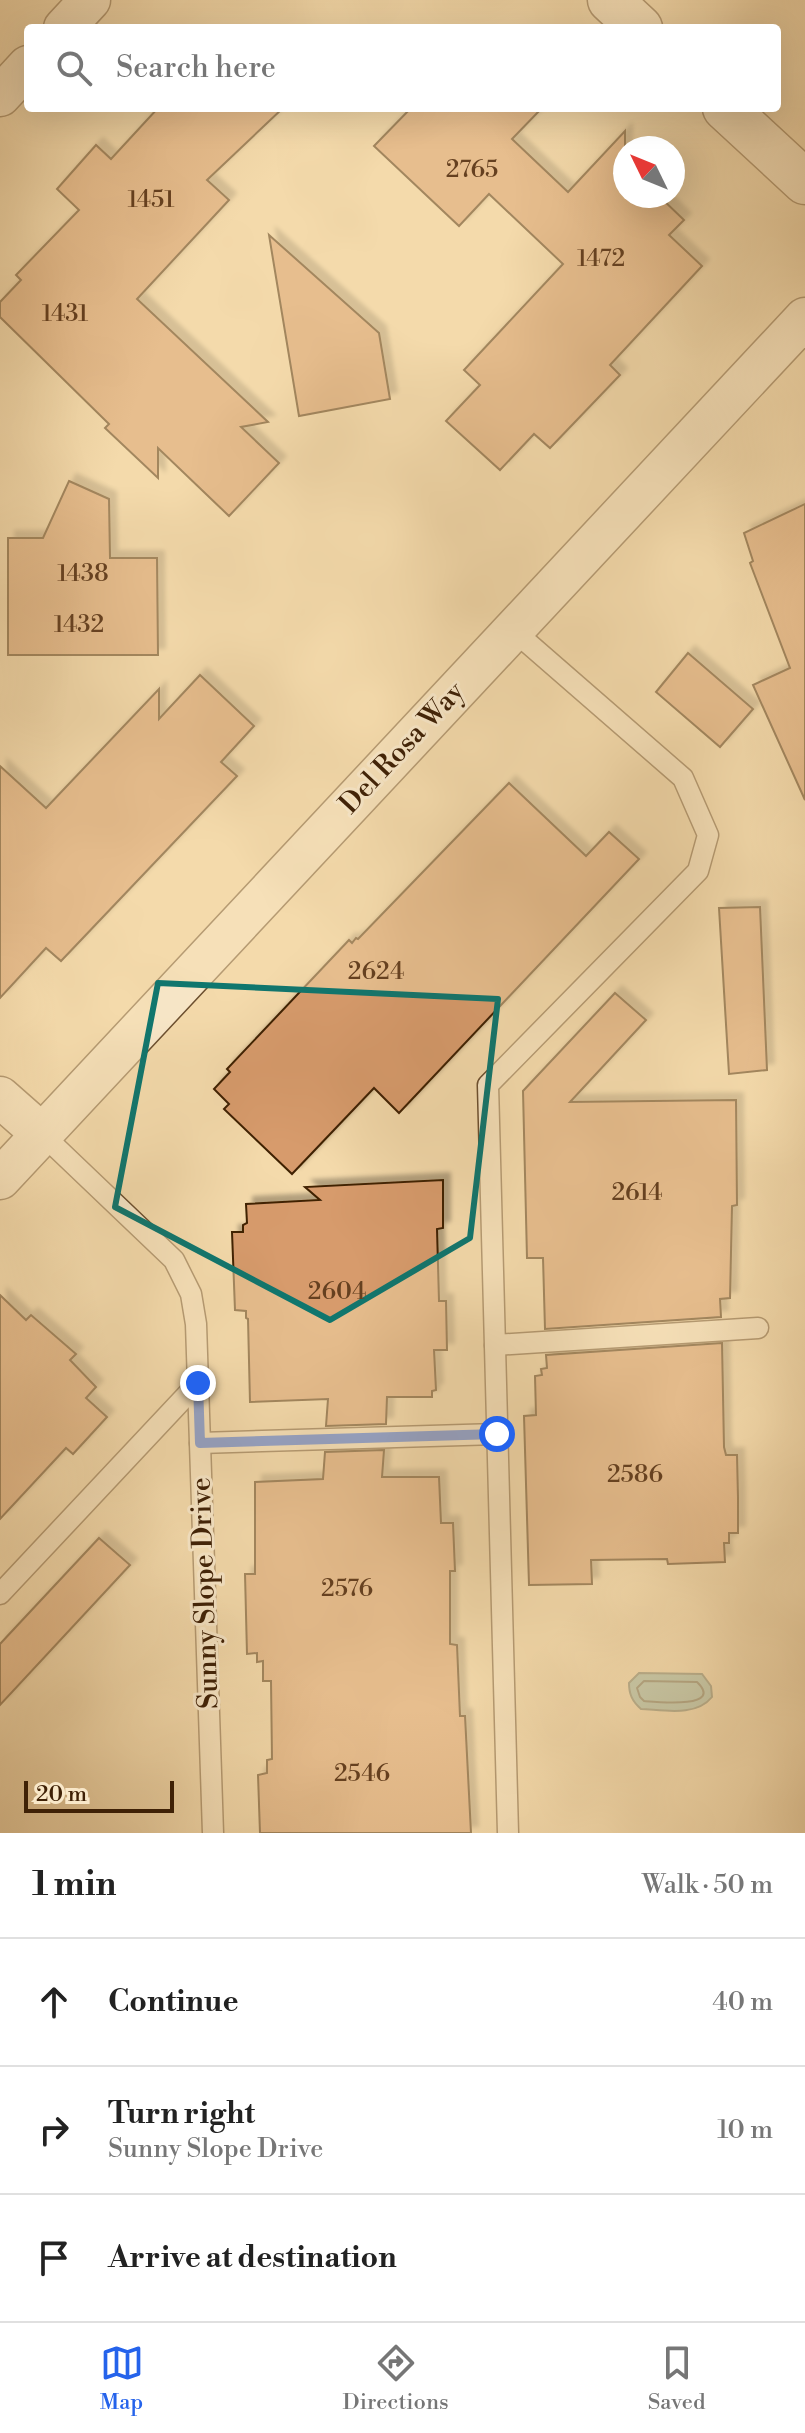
<!DOCTYPE html>
<html lang="en">
<head>
<meta charset="utf-8">
<style>
  body { margin:0; font-family:"Libre Bodoni",serif; background:#f6f6f6; color:#222 }
  .compass { position:absolute; left:613px; top:136px; width:72px; height:72px; border-radius:50%; background:#fff; box-shadow:0 8px 32px #0002; rotate:313deg }
  .scale { position:absolute; left:24px; bottom:20px; width:150px; box-sizing:border-box; padding-left:8px; border:4px solid #3f2106; border-top:0; font-size:22px; line-height:28px; white-space:nowrap; color:#3f2106; -webkit-text-stroke:6px #f8e7c8; paint-order:stroke }
  .stop { position:absolute; width:24px; height:24px; margin:-18px; border:6px solid #2563eb; border-radius:50%; background:#fff }
  .stop.end { background:#2563eb; border-color:#fff; box-shadow:0 2px 8px #0008 }
  .list { margin:0; padding:0; list-style:none }
  h2 { display:flex; justify-content:space-between; align-items:center; height:104px; margin:0; padding:0 32px; font-size:34px }
  h2 small { font-size:26px; font-weight:400; color:#767676 }
  .list li { display:grid; grid-template-columns:52px 1fr auto; gap:24px; align-items:center; box-sizing:border-box; height:128px; padding:0 32px; border-top:2px solid #e0e0e0 }
  .list b { display:block; font-size:30px; white-space:nowrap }
  .list p { margin:0; font-size:26px; white-space:nowrap; color:#767676 }
  .list em { font-size:26px; font-style:normal; color:#767676 }
  .icon { flex:none; width:44px; height:44px; fill:none; stroke:currentColor; stroke-width:2; stroke-linecap:round; stroke-linejoin:round }
  .map { position:relative; flex:none; width:805px; height:1833px; overflow:hidden }
  .search { position:absolute; background:#fff; box-shadow:0 8px 32px #0002; left:24px; right:24px; top:24px; height:88px; display:flex; align-items:center; gap:20px; box-sizing:border-box; padding:0 28px; border-radius:8px; color:#767676; font-size:30px }
  .sheet { height:488px; background:#fff }
  nav { display:flex; justify-content:space-around; align-items:center; box-sizing:border-box; height:112px; border-top:2px solid #e0e0e0; background:#fff; font-size:22px; color:#767676 }
  nav a { display:grid; justify-items:center; gap:4px }
  nav .on { color:#2563eb }
  .map>svg:first-child { display:block }
  .water { fill:#9cbba9; stroke:#777d68; stroke-width:2 }
  .lines { fill:none; stroke-linecap:round; stroke-linejoin:round }
  .shore { stroke:#6e6e58; stroke-width:2 }
  .building { fill:#d79b6c; stroke:#3f2106; stroke-width:2; filter:url(#shadow) }
  .service-casing { stroke:#6c4f2f; stroke-width:23 }
  .minor-casing { stroke:#6c4f2f; stroke-width:43 }
  .tertiary-casing { stroke:#6c4f2f; stroke-width:47 }
  .service { stroke:#f8e7c8; stroke-width:20 }
  .minor { stroke:#f8e7c8; stroke-width:40 }
  .tertiary { stroke:#f8e7c8; stroke-width:44 }
  .route { stroke:#2563eb; stroke-width:10 }
  .marked { fill:none; stroke:#0f766e; stroke-width:6; stroke-linejoin:round }
  .labels { text-anchor:middle; dominant-baseline:central; stroke-width:6; stroke-linejoin:round; paint-order:stroke }
  .number-label { font-size:24px; fill:#654020 }
  .street-label { font-size:28px; fill:#3f2106; stroke:#f8e7c8 }
</style>
</head>
<body>
<div class="map">
<svg width="805" height="1833" viewBox="0 0 805 1833">
  <defs>
    <filter id="shadow"><feDropShadow dx="7" dy="-7" stdDeviation="2" flood-color="#0004"/></filter>
  </defs>
  <rect width="100%" height="100%" fill="#f4daab"/>
  <filter id="stains"><feTurbulence type="fractalNoise" baseFrequency=".0025" numOctaves="4"/><feColorMatrix values="0 0 0 0 .2 0 0 0 0 .09 0 0 0 0 .02 0 0 0 .5 -.17"/></filter>
  <radialGradient id="worn" r=".72"><stop offset=".6" stop-color="#630" stop-opacity="0"/><stop offset="1" stop-color="#630" stop-opacity=".3"/></radialGradient>
  <path class="water" d="M639,1673L702,1674L711,1686L712,1697C696,1717 664,1710 641,1709C632,1701 629,1694 629,1683Z"/>
  <g class="lines">
    <path class="shore" d="M644,1681L697,1682C725,1709 656,1702 644,1701L640,1697L637,1688Z"/>
  </g>
  <g class="building">
    <polygon points="158,108 283,108 207,180 229,200 137,299 268,422 241,427 279,463 229,516 158,448 158,478 105,428 109,424 0,317 0,302 21,280 16,275 79,210 57,189 96,145 111,159"/>
    <polygon points="411,108 542,108 512,139 568,192 625,131 625,196 659,196 684,220 669,235 702,266 610,365 620,375 550,448 534,434 500,470 446,421 480,385 464,370 563,264 489,194 459,226 374,146"/>
    <polygon points="269,235 379,333 390,399 299,416"/>
    <polygon points="69,481 109,499 110,558 157,558 158,655 8,655 8,538 43,538"/>
    <polygon points="805,504 805,800 753,685 790,668 750,563 753,561 744,533"/>
    <polygon points="688,653 753,709 720,747 656,692"/>
    <polygon points="200,675 254,726 221,762 237,776 61,961 46,948 0,998 0,766 46,808 159,689 159,719"/>
    <polygon points="509,783 586,856 609,832 639,859 399,1113 374,1088 292,1174 224,1109 229,1104 214,1089 230,1072 227,1069 349,940 352,943 356,938 358,939"/>
    <polygon points="760,907 767,1070 729,1074 719,908"/>
    <polygon points="615,993 646,1020 570,1102 736,1100 737,1205 732,1206 730,1298 720,1299 721,1317 545,1329 543,1258 527,1258 523,1091"/>
    <polygon points="443,1180 443,1228 437,1229 439,1301 446,1301 447,1350 434,1350 436,1390 432,1391 432,1397 387,1397 386,1424 326,1426 328,1399 250,1402 248,1319 246,1318 246,1311 235,1310 232,1232 243,1232 243,1225 247,1223 246,1204 320,1200 305,1187"/>
    <polygon points="0,1295 26,1320 31,1315 76,1354 70,1360 96,1387 86,1398 107,1417 73,1454 66,1448 0,1519"/>
    <polygon points="722,1343 724,1447 726,1455 737,1455 738,1498 738,1533 729,1533 729,1543 724,1543 725,1562 668,1564 667,1559 591,1560 592,1584 529,1585 524,1416 536,1415 535,1376 542,1375 541,1369 547,1368 546,1355"/>
    <polygon points="384,1450 382,1477 439,1477 441,1523 453,1523 455,1571 450,1571 450,1644 457,1645 460,1716 465,1716 471,1833 260,1833 258,1775 267,1773 267,1760 272,1759 271,1681 263,1681 263,1661 257,1662 257,1653 247,1654 245,1574 255,1574 255,1482 323,1479 325,1452"/>
    <polygon points="99,1538 130,1565 0,1705 0,1644"/>
  </g>
  <g class="lines">
    <defs>
      <g id="service">
        <polyline points="42,1134 174,1260 191,1294 196,1324 213,1833"/>
        <polyline points="495,1345 758,1328"/>
        <polyline points="200,1443 497,1434"/>
        <polyline points="0,1594 198,1383"/>
        <polyline points="508,1833 488,1085 698,871 708,835 683,778 513,630"/>
      </g>
      <g id="minor">
        <polyline points="64,28 90,0"/>
        <polyline points="0,96 28,66"/>
        <polyline points="0,1097 42,1134"/>
        <polyline points="0,1179 805,318"/>
      </g>
      <g id="tertiary">
        <polyline points="610,0 640,28"/>
        <polyline points="725,108 805,182"/>
      </g>
    </defs>
    <use href="#service" class="service-casing"/>
    <use href="#minor" class="minor-casing"/>
    <use href="#tertiary" class="tertiary-casing"/>
    <use href="#service" class="service"/>
    <use href="#minor" class="minor"/>
    <use href="#tertiary" class="tertiary"/>
  </g>
  <g class="lines">
    <polyline class="route" points="198,1383 200,1443 497,1434"/>
  </g>
  <path d="M0 0H805V1833H0ZM158,983L498,999L470,1238L330,1320L115,1207Z" fill="#f4daab" fill-opacity=".55" fill-rule="evenodd"/>
  <path class="marked" d="M158,983L498,999L470,1238L330,1320L115,1207Z"/>
  <g class="labels">
    <g class="number-label">
      <text x="472" y="170">2765</text>
      <text x="151" y="200">1451</text>
      <text x="601" y="259">1472</text>
      <text x="65" y="314">1431</text>
      <text x="83" y="574">1438</text>
      <text x="79" y="625">1432</text>
      <text x="376" y="972">2624</text>
      <text x="637" y="1193">2614</text>
      <text x="337" y="1292">2604</text>
      <text x="635" y="1475">2586</text>
      <text x="347" y="1589">2576</text>
      <text x="362" y="1774">2546</text>
    </g>
    <g class="street-label">
      <text transform="translate(402 748) rotate(-47)">Del Rosa Way</text>
      <text transform="translate(205 1593) rotate(-92)">Sunny Slope Drive</text>
    </g>
  </g>
  <rect width="100%" height="100%" filter="url(#stains)"/>
  <rect width="100%" height="100%" fill="url(#worn)"/>
</svg>
<svg class="compass" viewBox="-18 -18 36 36"><path d="M0-13l5 13h-10z" fill="#e53935"/><path d="M0 13l5-13h-10z" fill="#767676"/></svg>
<div class="scale">20 m</div>
<div class="stop" style="left:497px;top:1434px"></div>
<div class="stop end" style="left:198px;top:1383px"></div>
<div class="search"><svg class="icon" aria-label="search" viewBox="0 0 24 24"><circle cx="10" cy="10" r="6"/><path d="M15 15l6 6"/></svg>Search here</div>
</div>
<section class="sheet">
<h2>1 min<small>Walk · 50 m</small></h2>
<ul class="list">
<li><svg class="icon" aria-label="ahead" viewBox="0 0 24 24"><path d="M12 20V5M6 11l6-6 6 6"/></svg><div><b>Continue</b></div><em>40 m</em></li>
<li><svg class="icon" aria-label="right" viewBox="0 0 24 24"><path d="M7 20v-9h11M14 6l5 5-5 5"/></svg><div><b>Turn right</b><p>Sunny Slope Drive</p></div><em>10 m</em></li>
<li><svg class="icon" aria-label="arrive" viewBox="0 0 24 24"><path d="M6 21V4h12l-3 4 3 4H6"/></svg><div><b>Arrive at destination</b></div></li>
</ul>
</section>
<nav>
<a class="on"><svg class="icon" aria-label="map" viewBox="0 0 24 24"><path d="M3 6l6-2 6 2 6-2v14l-6 2-6-2-6 2zM9 4v14M15 6v14"/></svg>Map</a>
<a><svg class="icon" aria-label="directions" viewBox="0 0 24 24"><path d="M12 3l9 9-9 9-9-9zM9 14v-3h6M13 9l2 2-2 2"/></svg>Directions</a>
<a><svg class="icon" aria-label="saved" viewBox="0 0 24 24"><path d="M7 4h10v16l-5-4-5 4z"/></svg>Saved</a>
</nav>
</body>
</html>
